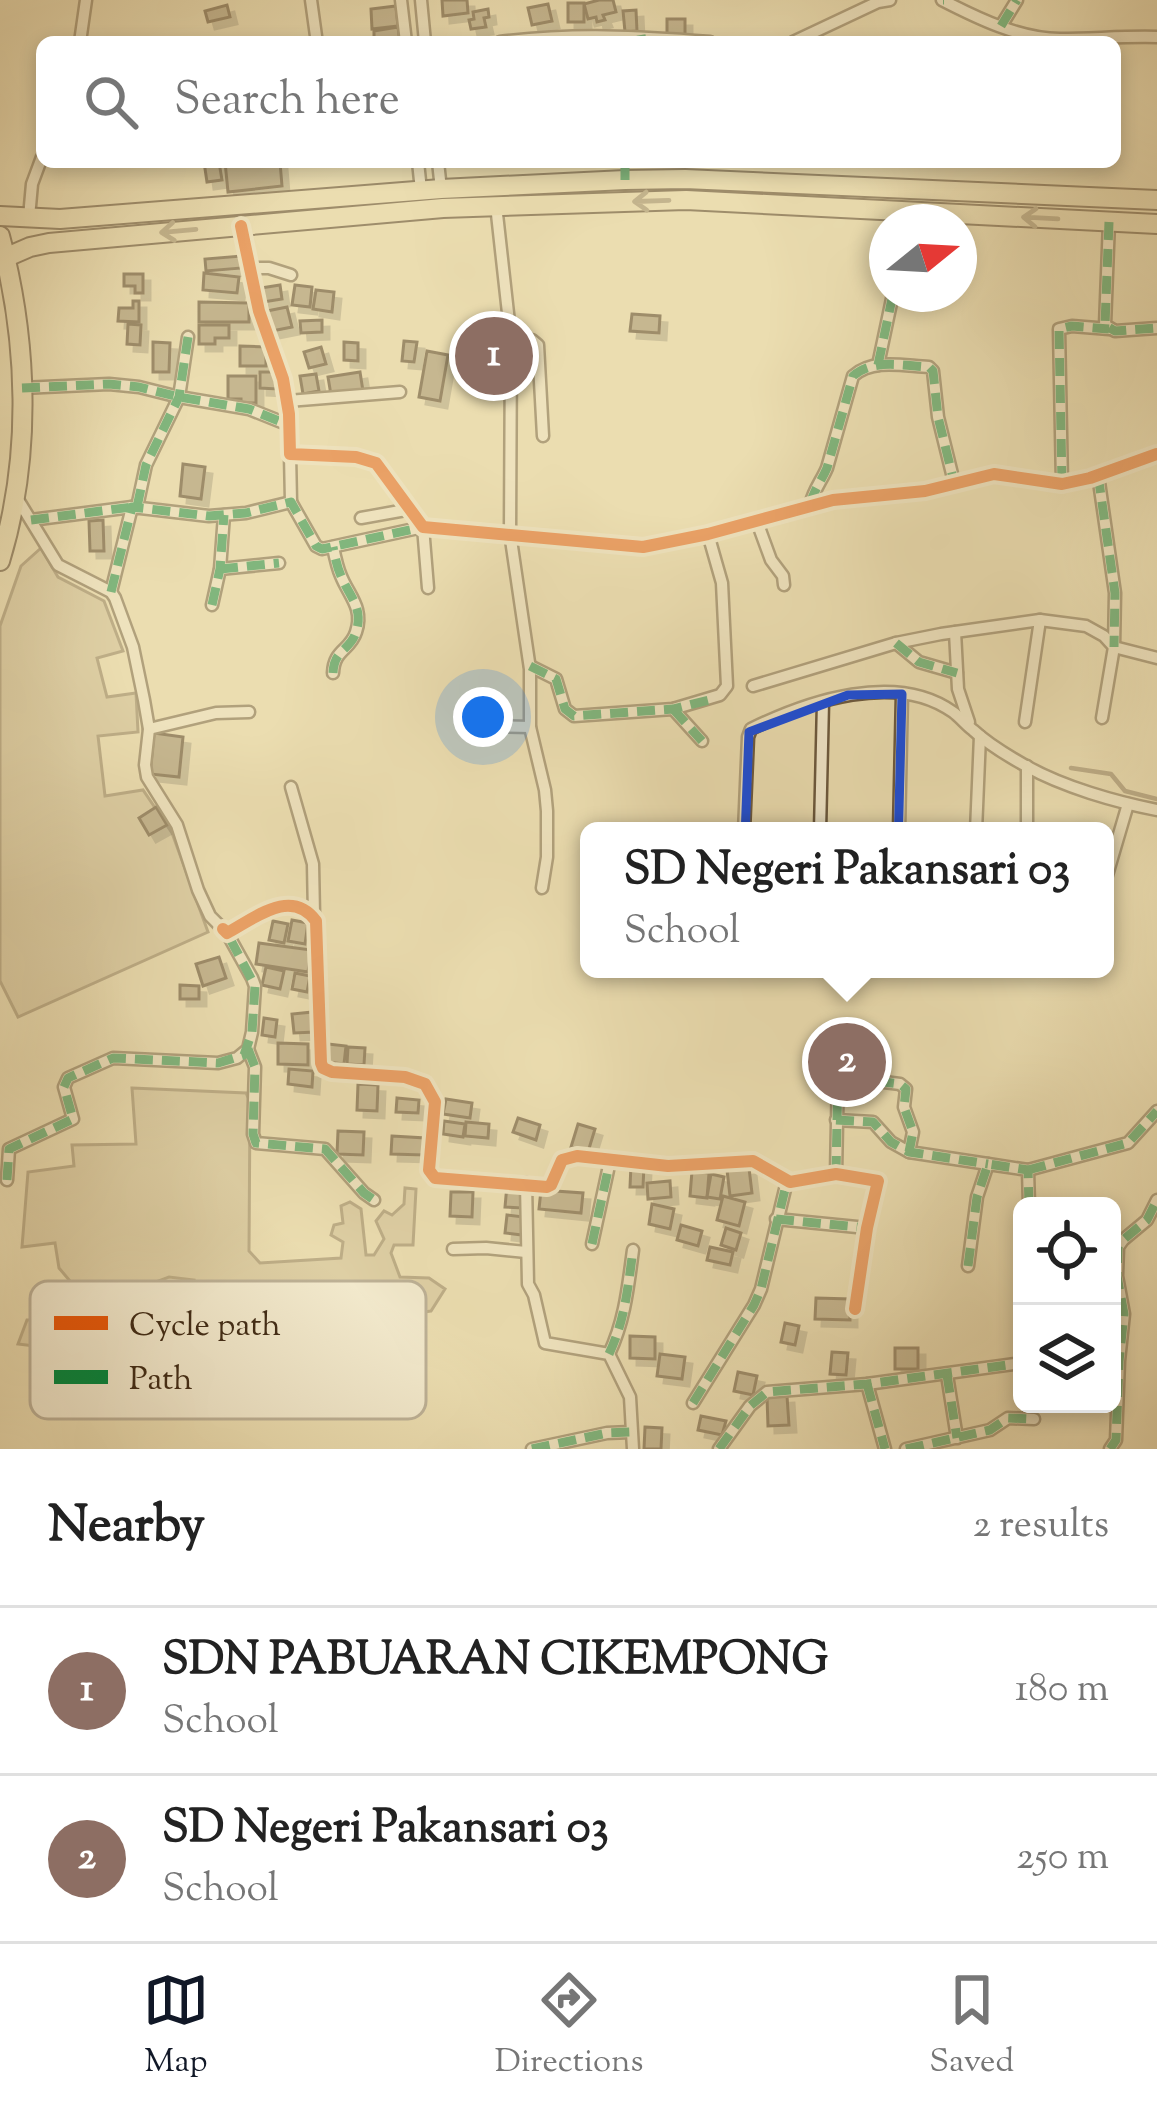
<!DOCTYPE html>
<html lang="en">
<head>
<meta charset="utf-8">
<style>
  body { margin:0; font-family:"Sorts Mill Goudy",serif; background:#f6f6f6; color:#222 }
  .controls { position:absolute; right:36px; bottom:36px; display:grid; overflow:hidden; border-radius:18px; box-shadow:0 6px 18px #0003 }
  .controls button { width:108px; height:108px; display:grid; place-items:center; padding:0; border:0; border-bottom:3px solid #e0e0e0; background:#fff; color:#222; font:60px sans-serif }
  .compass { position:absolute; left:869px; top:204px; width:108px; height:108px; border-radius:50%; background:#fff; box-shadow:0 6px 18px #0003; rotate:72deg }
  .you { position:absolute; left:483px; top:717px; width:42px; height:42px; margin:-30px; border:9px solid #fff; border-radius:50%; background:#1a73e8; box-shadow:0 0 0 18px #1a73e833 }
  .badge { display:grid; place-items:center; width:78px; height:78px; border-radius:50%; background:#111827; color:#fff; font-size:39px; font-weight:700 }
  .pin { position:absolute; translate:-50% -50%; border:6px solid #fff; box-shadow:0 3px 12px #0006 }
  .popup { position:absolute; left:580px; top:822px; width:534px; height:156px; box-sizing:border-box; display:grid; place-content:center; border-radius:18px; background:#fff; filter:drop-shadow(0 3px 9px #0005); font-size:39px; white-space:nowrap; color:#767676 }
  .popup b { font-size:45px; color:#222 }
  .popup::after { content:''; position:absolute; left:50%; top:100%; margin-left:-24px; border:24px solid transparent; border-top-color:#fff }
  .list { margin:0; padding:0; list-style:none }
  h2 { display:flex; justify-content:space-between; align-items:center; height:156px; margin:0; padding:0 48px; font-size:51px }
  h2 small { font-size:39px; font-weight:400; color:#767676 }
  .list li { display:grid; grid-template-columns:78px 1fr auto; gap:36px; align-items:center; box-sizing:border-box; height:168px; padding:0 48px; border-top:3px solid #e0e0e0 }
  .list b { display:block; font-size:45px; white-space:nowrap }
  .list p { margin:0; font-size:39px; white-space:nowrap; color:#767676 }
  .list em { font-size:39px; font-style:normal; color:#767676 }
  .icon { flex:none; width:66px; height:66px; fill:none; stroke:currentColor; stroke-width:2; stroke-linecap:round; stroke-linejoin:round }
  .map { position:relative; flex:none; width:1157px; height:1449px; overflow:hidden }
  .search { position:absolute; background:#fff; box-shadow:0 6px 18px #0003; left:36px; right:36px; top:36px; height:132px; display:flex; align-items:center; gap:30px; box-sizing:border-box; padding:0 42px; border-radius:18px; color:#767676; font-size:45px }
  .sheet { height:492px; background:#fff }
  nav { display:flex; justify-content:space-around; align-items:center; box-sizing:border-box; height:168px; border-top:3px solid #e0e0e0; background:#fff; font-size:33px; color:#767676 }
  nav a { display:grid; justify-items:center; gap:6px }
  nav .on { color:#111827 }
  .map>svg:first-child { display:block }
  .green { fill:#cebf96; stroke:#887656; stroke-width:3 }
  .lines { fill:none; stroke-linecap:round; stroke-linejoin:round }
  .stream { stroke:#857354; stroke-width:4.5 }
  .building { fill:#9a8967; stroke:#422d17; stroke-width:3; filter:url(#shadow) }
  .minor-casing { stroke:#6c593d; stroke-width:15 }
  .primary-casing { stroke:#422d17; stroke-width:22 }
  .minor { stroke:#f2e9cc; stroke-width:10 }
  .primary { stroke:#ebddb0; stroke-width:18 }
  .quiet { stroke:#00873e; stroke-width:9; stroke-dasharray:18 9; stroke-linecap:butt }
  .cycleway-casing { stroke:#f2e9cc; stroke-width:20 }
  .cycleway { stroke:#e8590c; stroke-width:12 }
  .oneway { stroke:#968564 }
  .marked { fill:none; stroke:#1d4ed8; stroke-width:9; stroke-linejoin:round }
  .key { fill:#f2e9cc; stroke:#bdb196; stroke-width:3 }
  .key-label { font-size:33px; fill:#422d17 }
</style>
</head>
<body>
<div class="map">
<svg width="1157" height="1449" viewBox="0 0 1157 1449">
  <defs>
    <filter id="shadow"><feDropShadow dx="7" dy="7" stdDeviation="0" flood-color="#0004"/></filter>
  </defs>
  <rect width="100%" height="100%" fill="#ebddb0"/>
  <filter id="stains"><feTurbulence type="fractalNoise" baseFrequency=".00167" numOctaves="4"/><feColorMatrix values="0 0 0 0 .2 0 0 0 0 .09 0 0 0 0 .02 0 0 0 .5 -.17"/></filter>
  <radialGradient id="worn" r=".72"><stop offset=".6" stop-color="#630" stop-opacity="0"/><stop offset="1" stop-color="#630" stop-opacity=".3"/></radialGradient>
  <g class="green">
    <polygon points="41,548 58,577 104,601 123,651 97,658 107,697 136,693 138,732 98,736 105,796 143,790 172,833 208,932 18,1017 0,981 0,626 21,566"/>
    <path d="M132,1088L246,1093L250,1102L249,1251L260,1263L341,1258L343,1242L331,1235L334,1225L343,1223L341,1206L350,1202L361,1209L366,1255H374L384,1239L376,1221L384,1211L392,1215L404,1204L405,1188L416,1189L413,1245H394L391,1253L400,1277L429,1278L445,1289L431,1311C349,1324 268,1331 185,1332L194,1280L169,1277L153,1283L151,1310L68,1350L18,1344L27,1320H67L86,1300L59,1268L55,1243L22,1247L28,1172L74,1166L72,1145L136,1144Z"/>
  </g>
  <g class="lines">
    <polyline class="stream" points="1071,768 1111,774 1125,791 1157,799"/>
  </g>
  <g class="building">
    <polygon points="442,0 467,0 468,13 443,16"/>
    <polygon points="599,0 613,0 616,12 603,15 605,20 597,22 596,17 588,19 584,4"/>
    <rect x="568" y="3" width="16" height="19"/>
    <polygon points="548,4 552,21 532,25 528,8"/>
    <polygon points="227,5 230,17 208,22 205,11"/>
    <polygon points="396,6 398,26 372,29 371,9"/>
    <polygon points="488,9 489,17 484,18 486,27 471,29 469,20 474,19 473,12"/>
    <polygon points="636,10 637,31 625,32 623,11"/>
    <rect x="667" y="19" width="18" height="16"/>
    <polygon points="398,27 400,42 374,42 374,31"/>
    <polygon points="204,162 219,162 222,180 207,182"/>
    <polygon points="225,162 280,162 282,186 228,192"/>
    <polygon points="241,256 242,268 206,271 205,259"/>
    <polygon points="204,273 239,277 237,293 203,290"/>
    <polygon points="124,274 143,274 143,293 135,293 135,286 124,286"/>
    <polygon points="280,285 282,299 263,302 261,288"/>
    <polygon points="295,285 312,287 310,307 292,305"/>
    <polygon points="316,290 334,292 332,312 313,309"/>
    <polygon points="133,301 139,301 139,322 118,321 119,308 133,308"/>
    <polygon points="199,302 249,303 249,322 199,322"/>
    <polygon points="287,307 292,327 272,331 267,311"/>
    <polygon points="632,314 660,316 659,333 630,331"/>
    <polygon points="322,320 322,332 301,333 300,321"/>
    <polygon points="128,324 141,325 140,345 127,344"/>
    <polygon points="199,325 229,325 229,338 215,338 215,344 199,344"/>
    <polygon points="404,341 417,342 414,362 402,361"/>
    <polygon points="153,342 170,343 169,372 153,372"/>
    <polygon points="344,342 358,343 358,361 344,360"/>
    <polygon points="240,346 266,347 266,366 240,366"/>
    <polygon points="321,347 326,364 309,368 304,352"/>
    <polygon points="427,351 448,355 440,401 419,397"/>
    <polygon points="260,372 278,372 277,389 260,388"/>
    <polygon points="360,372 363,391 331,395 328,377"/>
    <polygon points="316,374 319,391 303,394 300,376"/>
    <polygon points="228,376 256,376 256,403 241,403 241,399 228,399"/>
    <polygon points="183,464 205,467 201,499 180,496"/>
    <polygon points="103,520 104,551 90,551 89,521"/>
    <polygon points="154,733 183,737 179,777 150,774"/>
    <polygon points="156,807 167,825 149,835 139,818"/>
    <polygon points="292,920 308,923 305,944 288,941"/>
    <polygon points="273,921 288,924 284,943 269,940"/>
    <polygon points="259,943 311,950 308,972 256,964"/>
    <polygon points="219,957 226,978 203,986 196,964"/>
    <polygon points="266,967 284,971 280,989 262,985"/>
    <polygon points="295,973 310,976 307,992 292,989"/>
    <polygon points="180,985 199,986 199,999 180,999"/>
    <polygon points="313,1012 315,1032 294,1033 292,1014"/>
    <polygon points="264,1018 277,1020 275,1037 262,1035"/>
    <polygon points="278,1043 308,1044 308,1065 278,1064"/>
    <polygon points="328,1044 346,1046 344,1064 326,1062"/>
    <polygon points="348,1047 365,1048 364,1065 347,1064"/>
    <polygon points="289,1069 313,1071 312,1087 288,1084"/>
    <polygon points="358,1084 378,1085 377,1111 357,1110"/>
    <polygon points="397,1098 419,1100 418,1113 396,1112"/>
    <polygon points="446,1099 472,1103 470,1118 443,1114"/>
    <polygon points="518,1118 540,1125 536,1140 513,1132"/>
    <polygon points="444,1121 465,1124 463,1137 443,1134"/>
    <polygon points="466,1122 489,1124 488,1138 465,1136"/>
    <polygon points="578,1124 595,1129 588,1152 571,1147"/>
    <polygon points="338,1131 364,1132 363,1155 337,1154"/>
    <polygon points="392,1136 425,1138 424,1155 391,1154"/>
    <polygon points="631,1165 644,1166 643,1187 630,1187"/>
    <polygon points="749,1168 752,1193 730,1196 727,1170"/>
    <polygon points="692,1171 709,1173 707,1198 690,1196"/>
    <polygon points="711,1174 724,1177 720,1199 707,1197"/>
    <polygon points="670,1181 671,1197 648,1199 647,1183"/>
    <polygon points="507,1185 524,1187 522,1208 505,1207"/>
    <polygon points="541,1190 583,1193 581,1213 539,1209"/>
    <polygon points="451,1192 473,1192 472,1217 450,1216"/>
    <polygon points="723,1196 745,1202 739,1226 717,1220"/>
    <polygon points="652,1204 674,1209 670,1229 649,1224"/>
    <polygon points="507,1215 524,1217 522,1235 505,1233"/>
    <polygon points="681,1225 702,1231 698,1246 677,1240"/>
    <polygon points="726,1228 741,1233 736,1250 721,1245"/>
    <polygon points="710,1247 733,1252 730,1265 707,1260"/>
    <polygon points="816,1298 850,1299 850,1320 815,1319"/>
    <polygon points="785,1323 799,1326 795,1345 781,1342"/>
    <polygon points="630,1336 655,1337 655,1359 630,1358"/>
    <rect x="895" y="1348" width="23" height="21"/>
    <polygon points="832,1352 848,1353 846,1375 830,1374"/>
    <polygon points="660,1354 685,1357 682,1379 657,1376"/>
    <polygon points="738,1372 757,1376 753,1395 734,1391"/>
    <polygon points="787,1396 789,1425 768,1426 767,1397"/>
    <polygon points="701,1416 726,1421 722,1435 698,1430"/>
    <polygon points="645,1427 662,1428 661,1449 644,1449"/>
  </g>
  <g class="lines">
    <defs>
      <g id="minor">
        <polyline points="311,0 316,36"/>
        <polyline points="401,0 406,42"/>
        <polyline points="421,0 425,42"/>
        <path d="M942,0C977,18 1020,39 1060,39C1093,39 1124,36 1157,37"/>
        <polyline points="1001,26 1017,0"/>
        <polyline points="80,42 86,0"/>
        <path d="M500,42C572,33 638,36 710,42"/>
        <polyline points="793,42 878,2 890,0"/>
        <polyline points="418,162 421,190"/>
        <polyline points="438,162 441,189"/>
        <polyline points="496,205 511,340 510,533 530,669 530,727 545,790 547,811 547,857 542,888"/>
        <polyline points="29,217 32,184 42,157"/>
        <polyline points="1109,222 1105,325 1115,331 1157,328"/>
        <polyline points="241,226 259,311 283,379 289,414 290,454 356,457 376,463 423,527 643,547 708,534 833,500 925,491 994,474 1062,484 1090,478 1157,454"/>
        <polyline points="249,268 269,268 291,275"/>
        <polyline points="511,340 532,340 538,345 543,436"/>
        <polyline points="878,365 893,294"/>
        <polyline points="22,388 109,384 139,387 179,397 249,409 289,425"/>
        <polyline points="288,401 400,392"/>
        <polyline points="290,454 291,502"/>
        <polyline points="1098,475 1115,593 1114,647 1102,718"/>
        <polyline points="1062,484 1059,329 1072,326 1109,329"/>
        <path d="M810,505C814,489 821,482 827,468L853,376C873,358 904,366 929,367L933,371L938,417L954,482"/>
        <polyline points="137,507 146,465 179,397 188,337"/>
        <polyline points="361,518 411,509"/>
        <polyline points="756,519 771,560 783,576 784,585"/>
        <polyline points="31,520 132,507"/>
        <polyline points="220,569 279,563"/>
        <polyline points="111,592 132,507 209,516 246,513 291,502 316,546 322,549 423,527 428,588"/>
        <polyline points="212,605 220,569 224,515"/>
        <polyline points="955,632 958,689 969,722"/>
        <polyline points="896,643 919,662 957,673"/>
        <polyline points="530,666 556,679 565,709 574,716 673,709 720,695 727,686 722,583 708,534"/>
        <path d="M333,673C334,649 350,651 356,632C364,608 349,596 341,576C337,567 335,557 333,547"/>
        <polyline points="753,686 896,643 941,634 1040,620 1086,626 1104,636 1114,647 1157,658"/>
        <polyline points="673,709 702,741"/>
        <polyline points="1025,722 1040,620"/>
        <polyline points="478,726 530,727"/>
        <polyline points="149,729 216,713 249,712"/>
        <polyline points="291,787 313,864 314,915"/>
        <path d="M744,831L748,737L751,729C808,701 896,671 953,712C960,717 966,725 973,730C988,744 1008,756 1026,766C1063,787 1116,802 1157,810"/>
        <polyline points="820,831 823,702"/>
        <polyline points="899,831 902,694"/>
        <polyline points="976,831 980,736"/>
        <polyline points="1027,831 1027,766"/>
        <polyline points="1105,882 1128,804"/>
        <path d="M227,933C255,918 291,887 316,921L321,1063L323,1068L332,1072L405,1077L425,1084L435,1102L429,1170L435,1178L547,1187L551,1185L562,1160L577,1156L668,1166L753,1161L790,1182L836,1174L878,1181L867,1228L855,1309"/>
        <polyline points="248,1049 255,1067 253,1134 256,1143 325,1149 364,1193 374,1200"/>
        <polyline points="876,1081 900,1084 906,1089 904,1107 913,1132 909,1152"/>
        <polyline points="836,1120 873,1122 891,1142 909,1152 988,1164"/>
        <polyline points="1028,1170 1128,1143 1157,1111"/>
        <polyline points="836,1174 838,1071 851,1033"/>
        <polyline points="7,1180 9,1149 73,1119 64,1087 68,1078 113,1058 218,1063 237,1058 248,1049 252,1032 255,986 252,978 227,933 210,916 198,890 177,825 147,777 145,765 149,729 144,700 133,647 115,598 111,592 58,565 17,498"/>
        <polyline points="526,1183 528,1284 534,1295 545,1343 609,1354 630,1397 633,1449"/>
        <polyline points="776,1219 867,1228"/>
        <polyline points="592,1244 610,1161"/>
        <polyline points="453,1249 486,1248 526,1252"/>
        <polyline points="968,1266 977,1197 988,1164 1028,1170 1029,1206"/>
        <path d="M609,1354C625,1320 628,1287 633,1250"/>
        <polyline points="947,1375 957,1438"/>
        <polyline points="867,1384 885,1449"/>
        <polyline points="693,1403 754,1305 761,1289 787,1181"/>
        <polyline points="532,1449 607,1433 631,1432"/>
        <polyline points="719,1449 750,1406 767,1392 867,1384 1022,1363"/>
        <polyline points="906,1449 990,1430 1008,1418 1034,1419"/>
        <polyline points="1110,1449 1116,1440 1119,1361 1124,1314 1117,1276 1118,1247 1123,1240 1147,1220 1157,1200"/>
      </g>
      <g id="primary">
        <polyline points="0,216 60,219 441,189 625,180 685,179 1157,200"/>
        <path d="M0,236C28,341 32,457 0,561"/>
        <polyline points="0,260 30,247 49,243 443,208 686,200 1157,224"/>
      </g>
    </defs>
    <use href="#minor" class="minor-casing"/>
    <use href="#primary" class="primary-casing"/>
    <use href="#minor" class="minor"/>
    <use href="#primary" class="primary"/>
    <g class="quiet">
      <polyline points="943,0 944,0"/>
      <polyline points="1001,26 1017,0"/>
      <polyline points="641,35 642,42"/>
      <polyline points="625,162 625,180"/>
      <polyline points="905,222 907,211"/>
      <polyline points="1109,222 1105,325 1115,331 1157,328"/>
      <polyline points="878,365 893,294"/>
      <polyline points="22,388 109,384 139,387 179,397 249,409 289,425"/>
      <polyline points="1098,475 1115,593 1114,647"/>
      <polyline points="1062,484 1059,329 1072,326 1109,329"/>
      <path d="M810,505C814,489 821,482 827,468L853,376C873,358 904,366 929,367L933,371L938,417L954,482"/>
      <polyline points="137,507 146,465 179,397 188,337"/>
      <polyline points="31,520 132,507"/>
      <polyline points="220,569 279,563"/>
      <polyline points="111,592 132,507 209,516 246,513 291,502 316,546 322,549 423,527"/>
      <polyline points="212,605 220,569 224,515"/>
      <polyline points="896,643 919,662 957,673"/>
      <polyline points="530,666 556,679 565,709 574,716 673,709 709,700"/>
      <path d="M333,673C334,649 350,651 356,632C364,608 349,596 341,576C337,567 335,557 333,547"/>
      <polyline points="673,709 702,741"/>
      <polyline points="248,1049 255,1067 253,1134 256,1143 325,1149 364,1193 374,1200"/>
      <polyline points="876,1081 900,1084 906,1089 904,1107 913,1132 909,1152"/>
      <polyline points="836,1120 873,1122 891,1142 909,1152 988,1164"/>
      <polyline points="1028,1170 1128,1143 1157,1111"/>
      <polyline points="836,1174 838,1071 851,1033"/>
      <polyline points="7,1180 9,1149 73,1119 64,1087 68,1078 113,1058 218,1063 244,1055 252,1032 255,986 227,933"/>
      <polyline points="776,1219 867,1228"/>
      <polyline points="592,1244 610,1161"/>
      <polyline points="968,1266 977,1197 988,1164 1028,1170 1029,1206"/>
      <path d="M609,1354C625,1320 628,1287 633,1250"/>
      <polyline points="947,1375 957,1438"/>
      <polyline points="867,1384 885,1449"/>
      <polyline points="693,1403 754,1305 761,1289 787,1181"/>
      <polyline points="532,1449 607,1433 631,1432"/>
      <polyline points="719,1449 750,1406 767,1392 867,1384 1022,1363"/>
      <polyline points="906,1449 990,1430 1008,1418 1034,1419"/>
      <polyline points="1110,1449 1116,1440 1119,1361 1124,1314 1117,1276 1118,1247 1123,1240 1147,1220 1157,1200"/>
    </g>
    <defs>
      <g id="cycleway">
        <polyline points="241,226 259,311 283,379 289,414 290,454 356,457 376,463 423,527 643,547 708,534 833,500 925,491 994,474 1062,484 1090,478 1157,454"/>
        <path d="M223,929L227,933C255,918 291,887 316,921L321,1063L323,1068L332,1072L405,1077L425,1084L435,1102L429,1170L435,1178L547,1187L551,1185L562,1160L577,1156L668,1166L753,1161L790,1182L836,1174L878,1181L867,1228L855,1309"/>
      </g>
    </defs>
    <use href="#cycleway" class="cycleway-casing"/>
    <use href="#cycleway" class="cycleway"/>
  </g>
  <defs><path id="oneway-shaft" d="M-6 0H5M1.5-3L5.5 0L1.5 3" fill="none" stroke-width="1.6" stroke-linecap="round" stroke-linejoin="round" transform="scale(3)"/></defs>
  <g class="oneway">
    <use href="#oneway-shaft" transform="translate(651 201) rotate(178)"/>
    <use href="#oneway-shaft" transform="translate(1040 218) rotate(-177)"/>
    <use href="#oneway-shaft" transform="translate(178 231) rotate(175)"/>
  </g>
  <path d="M0 0H1157V1449H0ZM902,694L896,926L777,965L752,960L741,943L749,732L848,695Z" fill="#ebddb0" fill-opacity=".55" fill-rule="evenodd"/>
  <path class="marked" d="M902,694L896,926L777,965L752,960L741,943L749,732L848,695Z"/>
  <rect x="30" y="1281" width="396" height="138" rx="18" class="key"/>
  <rect x="54" y="1316" width="54" height="14" fill="#e8590c"/>
  <rect x="54" y="1370" width="54" height="14" fill="#00873e"/>
  <g class="key-label">
    <text x="129" y="1335">Cycle path</text>
    <text x="129" y="1389">Path</text>
  </g>
  <rect width="100%" height="100%" filter="url(#stains)"/>
  <rect width="100%" height="100%" fill="url(#worn)"/>
</svg>
<div class="controls">
<button><svg class="icon" aria-label="locate" viewBox="0 0 24 24"><circle cx="12" cy="12" r="6"/><path d="M12 2v4M12 18v4M2 12h4M18 12h4"/></svg></button>
<button><svg class="icon" aria-label="layers" viewBox="0 0 24 24"><path d="M12 4l9 5-9 5-9-5zM3 14l9 5 9-5"/></svg></button>
</div>
<svg class="compass" viewBox="-18 -18 36 36"><path d="M0-13l5 13h-10z" fill="#e53935"/><path d="M0 13l5-13h-10z" fill="#767676"/></svg>
<div class="you"></div>
<div class="pin badge" style="left:494px;top:356px;background:#8d6e63">1</div>
<div class="pin badge" style="left:847px;top:1062px;background:#8d6e63">2</div>
<div class="popup"><b>SD Negeri Pakansari 03</b>School</div>
<div class="search"><svg class="icon" aria-label="search" viewBox="0 0 24 24"><circle cx="10" cy="10" r="6"/><path d="M15 15l6 6"/></svg>Search here</div>
</div>
<section class="sheet">
<h2>Nearby<small>2 results</small></h2>
<ul class="list">
<li><span class="badge" style="background:#8d6e63">1</span><div><b>SDN PABUARAN CIKEMPONG</b><p>School</p></div><em>180 m</em></li>
<li><span class="badge" style="background:#8d6e63">2</span><div><b>SD Negeri Pakansari 03</b><p>School</p></div><em>250 m</em></li>
</ul>
</section>
<nav>
<a class="on"><svg class="icon" aria-label="map" viewBox="0 0 24 24"><path d="M3 6l6-2 6 2 6-2v14l-6 2-6-2-6 2zM9 4v14M15 6v14"/></svg>Map</a>
<a><svg class="icon" aria-label="directions" viewBox="0 0 24 24"><path d="M12 3l9 9-9 9-9-9zM9 14v-3h6M13 9l2 2-2 2"/></svg>Directions</a>
<a><svg class="icon" aria-label="saved" viewBox="0 0 24 24"><path d="M7 4h10v16l-5-4-5 4z"/></svg>Saved</a>
</nav>
</body>
</html>
